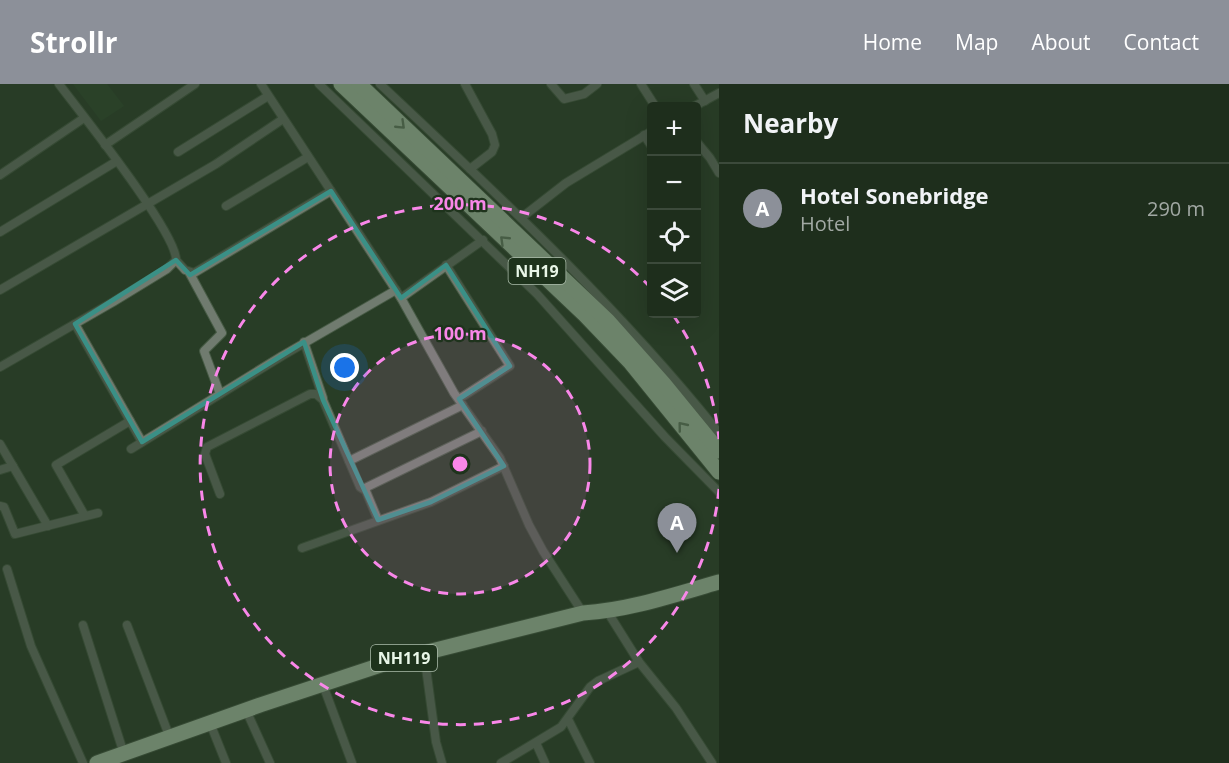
<!DOCTYPE html>
<html lang="en">
<head>
<meta charset="utf-8">
<style>
  body { margin:0; font-family:"Open Sans",sans-serif; background:#263625; color:#f1f3f6 }
  .controls { position:absolute; right:18px; top:18px; display:grid; overflow:hidden; border-radius:6px; box-shadow:0 6px 24px #0002 }
  .controls button { width:54px; height:54px; display:grid; place-items:center; padding:0; border:0; border-bottom:2px solid #3c4a3b; background:#1e2e1c; color:#f1f3f6; font:30px sans-serif }
  .you { position:absolute; left:345px; top:284px; width:21px; height:21px; margin:-15px; border:4px solid #fff; border-radius:50%; background:#1a73e8; box-shadow:0 0 0 9px #1a73e833 }
  .badge { display:grid; place-items:center; width:39px; height:39px; border-radius:50%; background:#8c9099; color:#fff; font-size:20px; font-weight:700 }
  .pin { position:absolute; translate:-50% -50px; filter:drop-shadow(0 2px 3px #0008) }
  .pin::after { content:''; position:absolute; top:32px; width:21px; height:18px; background:inherit; clip-path:polygon(0 0,100% 0,50% 100%) }
  .list { margin:0; padding:0; list-style:none }
  h2 { display:flex; justify-content:space-between; align-items:center; height:78px; margin:0; padding:0 24px; font-size:26px }
  h2 small { font-size:20px; font-weight:400; color:#a1a8a3 }
  .list li { display:grid; grid-template-columns:39px 1fr auto; gap:18px; align-items:center; box-sizing:border-box; height:90px; padding:0 24px; border-top:2px solid #3c4a3b }
  .list b { display:block; font-size:22px; white-space:nowrap }
  .list p { margin:0; font-size:20px; white-space:nowrap; color:#a1a8a3 }
  .list em { font-size:20px; font-style:normal; color:#a1a8a3 }
  .icon { flex:none; width:33px; height:33px; fill:none; stroke:currentColor; stroke-width:2; stroke-linecap:round; stroke-linejoin:round }
  .map { position:relative; flex:none; width:719px; height:679px; overflow:hidden }
  header { display:flex; align-items:center; gap:36px; box-sizing:border-box; height:84px; padding:0 30px; background:#8c9099; color:#fff }
  header strong { font-size:28px }
  nav { display:flex; gap:33px; margin-inline-start:auto; font-size:21px }
  main { display:flex }
  aside { flex:1; background:#1e2e1c }
  .map>svg:first-child { display:block }
  .built { fill:#2d482c }
  .lines { fill:none; stroke-linecap:round; stroke-linejoin:round }
  .street-casing { stroke:#475b45; stroke-width:10 }
  .highway-casing { stroke:#475b45; stroke-width:17 }
  .street { stroke:#707b6f; stroke-width:8 }
  .highway { stroke:#bfd9bc; stroke-width:15 }
  .oneway { stroke:#6e866c }
  .marked { fill:none; stroke:#3a9086; stroke-width:4.5; stroke-linejoin:round }
  .ring { fill:none; stroke:#f987e9; stroke-width:3; stroke-dasharray:10 8 }
  .labels { text-anchor:middle; dominant-baseline:central; stroke-width:4.5; stroke-linejoin:round; paint-order:stroke }
  .shield { fill:#1e331c; stroke:#abbcaa; stroke-width:1.5 }
  .shield-label { font-size:16px; font-weight:bold; fill:#e8f6e7 }
  .centre { fill:#f987e9; stroke:#1e331c; stroke-width:3 }
  .ring-label { font-size:18px; text-anchor:middle; font-weight:bold; fill:#f987e9; stroke:#1e331c; stroke-width:4.5; stroke-linejoin:round; paint-order:stroke }
</style>
</head>
<body>
<header>
<strong>Strollr</strong>
<nav><a>Home</a><a>Map</a><a>About</a><a>Contact</a></nav>
</header>
<main>
<div class="map">
<svg width="719" height="679" viewBox="0 0 719 679">
  <rect width="100%" height="100%" fill="#283d26"/>
  <polygon class="built" points="73,0 107,0 124,22 101,37"/>
  <g class="lines">
    <defs>
      <g id="street">
        <polyline points="261,0 401,214 454,309 500,374 529,441 543,467 583,529"/>
        <polyline points="319,0 537,210 665,353 719,408"/>
        <path d="M380,0C499,112 617,221 719,349"/>
        <polyline points="465,0 492,50 495,61 492,68 470,85"/>
        <polyline points="551,0 564,15 584,10 597,0"/>
        <polyline points="641,0 655,22"/>
        <polyline points="694,0 705,17"/>
        <polyline points="695,22 719,9"/>
        <polyline points="644,51 652,63"/>
        <polyline points="696,57 710,74 719,89"/>
        <polyline points="105,61 195,0"/>
        <polyline points="178,68 268,12"/>
        <polyline points="0,91 84,34"/>
        <polyline points="226,122 308,73"/>
        <polyline points="521,134 566,99 652,47"/>
        <polyline points="0,148 117,77"/>
        <polyline points="176,176 185,186 194,189 331,107"/>
        <polyline points="446,181 510,282 459,315"/>
        <polyline points="189,188 222,249 204,267 220,310"/>
        <polyline points="0,206 216,80 283,35"/>
        <polyline points="401,214 483,156"/>
        <polyline points="75,240 142,358"/>
        <polyline points="304,258 323,314"/>
        <path d="M0,283L113,218L167,185L176,176C177,149 80,28 59,0"/>
        <polyline points="0,360 48,442"/>
        <polyline points="131,365 282,272 396,206"/>
        <polyline points="349,377 463,321"/>
        <polyline points="0,386 13,382"/>
        <polyline points="365,405 378,436"/>
        <polyline points="220,410 205,370 207,363 310,310 316,310 323,316 360,403 363,405 482,347"/>
        <polyline points="0,422 4,423 15,450 98,429"/>
        <polyline points="85,432 56,381 130,337"/>
        <polyline points="302,464 431,418 504,382"/>
        <polyline points="7,485 31,562 83,679"/>
        <polyline points="607,527 639,578 676,624 712,679"/>
        <polyline points="83,541 124,670"/>
        <polyline points="127,541 170,654"/>
        <polyline points="424,569 436,658 442,679"/>
        <polyline points="323,601 352,679"/>
        <polyline points="246,626 270,679"/>
        <polyline points="568,635 590,679"/>
        <polyline points="210,639 226,679"/>
        <polyline points="536,659 545,679"/>
        <polyline points="501,679 561,643 590,603 598,597 639,578"/>
      </g>
      <g id="highway">
        <polyline points="341,0 585,231 630,278 719,388"/>
        <polyline points="359,0 608,237 664,300 719,367"/>
        <path d="M97,679L260,621L396,576L583,529C629,526 674,511 719,498"/>
      </g>
    </defs>
    <use href="#street" class="street-casing"/>
    <use href="#highway" class="highway-casing"/>
    <use href="#street" class="street"/>
    <use href="#highway" class="highway"/>
  </g>
  <defs><path id="oneway-chevron" d="M-2-3.5L2.5 0L-2 3.5" fill="none" stroke-width="1.6" stroke-linecap="round" stroke-linejoin="round" transform="scale(1.5)"/></defs>
  <g class="oneway">
    <use href="#oneway-chevron" transform="translate(401 41) rotate(44)"/>
    <use href="#oneway-chevron" transform="translate(504 156) rotate(-136)"/>
    <use href="#oneway-chevron" transform="translate(682 342) rotate(-129)"/>
  </g>
  <path d="M0 0H719V679H0ZM331,107L401,214L446,181L510,282L459,315L504,382L431,418L378,436L323,316L304,258L142,358L75,240L176,176L190,191Z" fill="#283d26" fill-opacity=".55" fill-rule="evenodd"/>
  <path class="marked" d="M331,107L401,214L446,181L510,282L459,315L504,382L431,418L378,436L323,316L304,258L142,358L75,240L176,176L190,191Z"/>
  <circle cx="460" cy="380" r="130" fill="#f987e9" fill-opacity=".12"/>
  <g class="ring">
    <circle cx="460" cy="380" r="130"/>
    <path d="M719 405A260 260 0 1 1 650 203M673 231A260 260 0 0 1 719 355"/>
  </g>
  <g class="labels">
    <g class="shield">
      <rect x="508.5" y="174" width="57" height="26" rx="4.5"/>
      <rect x="371" y="561" width="66" height="26" rx="4.5"/>
    </g>
    <g class="shield-label">
      <text x="537" y="187">NH19</text>
      <text x="404" y="574">NH119</text>
    </g>
  </g>
  <circle cx="460" cy="380" r="9" class="centre"/>
  <g class="ring-label">
    <text x="460" y="126">200 m</text>
    <text x="460" y="256">100 m</text>
  </g>
</svg>
<div class="controls">
<button>+</button>
<button>−</button>
<button><svg class="icon" aria-label="locate" viewBox="0 0 24 24"><circle cx="12" cy="12" r="6"/><path d="M12 2v4M12 18v4M2 12h4M18 12h4"/></svg></button>
<button><svg class="icon" aria-label="layers" viewBox="0 0 24 24"><path d="M12 4l9 5-9 5-9-5zM3 14l9 5 9-5"/></svg></button>
</div>
<div class="you"></div>
<div class="pin badge" style="left:677px;top:469px">A</div>
</div>
<aside>
<h2>Nearby<small></small></h2>
<ul class="list">
<li><span class="badge">A</span><div><b>Hotel Sonebridge</b><p>Hotel</p></div><em>290 m</em></li>
</ul>
</aside>
</main>
</body>
</html>
